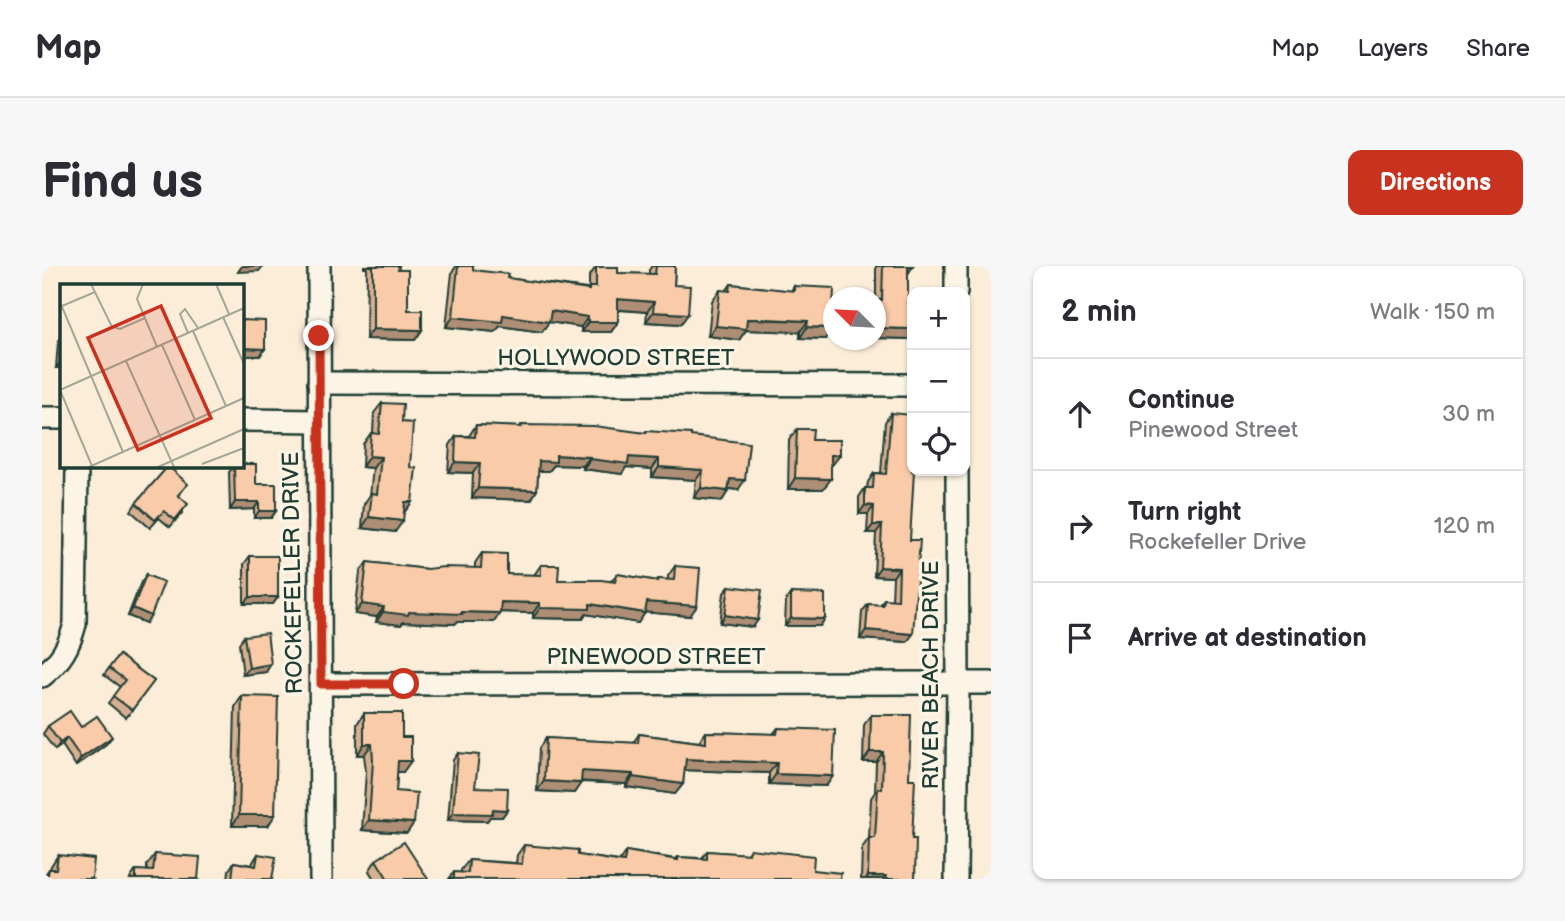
<!DOCTYPE html>
<html lang="en">
<head>
<meta charset="utf-8">
<style>
  body { margin:0; font-family:"Balsamiq Sans",sans-serif; background:#f7f7f7; color:#2b2b33 }
  .controls { position:absolute; right:21px; top:21px; display:grid; overflow:hidden; border-radius:14px; box-shadow:0 2px 5px #0004 }
  .controls button { width:63px; height:63px; display:grid; place-items:center; padding:0; border:0; border-bottom:2px solid #e1e1e2; background:#fff; color:#2b2b33; font:35px sans-serif }
  .compass { position:absolute; left:781px; top:21px; width:63px; height:63px; border-radius:50%; background:#fff; box-shadow:0 2px 5px #0004; rotate:294deg }
  .stop { position:absolute; width:21px; height:21px; margin:-16px; border:5px solid #c8321e; border-radius:50%; background:#fff }
  .stop.end { background:#c8321e; border-color:#fff; box-shadow:0 2px 7px #0008 }
  .list { margin:0; padding:0; list-style:none }
  h2 { display:flex; justify-content:space-between; align-items:center; height:91px; margin:0; padding:0 28px; font-size:30px }
  h2 small { font-size:23px; font-weight:400; color:#7c7c81 }
  .list li { display:grid; grid-template-columns:46px 1fr auto; gap:21px; align-items:center; box-sizing:border-box; height:112px; padding:0 28px; border-top:2px solid #e1e1e2 }
  .list b { display:block; font-size:26px; white-space:nowrap }
  .list p { margin:0; font-size:23px; white-space:nowrap; color:#7c7c81 }
  .list em { font-size:23px; font-style:normal; color:#7c7c81 }
  .icon { flex:none; width:38px; height:38px; fill:none; stroke:currentColor; stroke-width:2; stroke-linecap:round; stroke-linejoin:round }
  .map { position:relative; flex:none; width:949px; height:613px; overflow:hidden; border-radius:14px }
  header { display:flex; align-items:center; gap:42px; box-sizing:border-box; height:98px; padding:0 35px; background:#fff; border-bottom:2px solid #e1e1e2 }
  header strong { font-size:33px }
  nav { display:flex; gap:38px; margin-inline-start:auto; font-size:24px }
  .intro { display:flex; align-items:center; justify-content:space-between; box-sizing:border-box; height:168px; padding:0 42px }
  h1 { margin:0; font-size:49px }
  .button { padding:18px 32px; border-radius:14px; background:#c8321e; color:#fff; font-size:24px; font-weight:700 }
  main { display:flex; gap:42px; padding:0 42px }
  aside { flex:1; background:#fff; border-radius:14px; box-shadow:0 2px 5px #0004 }
  .map>svg:first-child { display:block }
  .lines { fill:none; stroke-linecap:round; stroke-linejoin:round }
  .minor-casing { stroke:#1f3d34; stroke-width:26 }
  .minor { stroke:#fcf5e5; stroke-width:21 }
  .wall { fill:#d7af91; stroke:#1f3d34; stroke-width:2 }
  .shaded-wall { fill:#af8e76; stroke:#1f3d34; stroke-width:2 }
  .building { fill:#facba9; stroke:#1f3d34; stroke-width:2 }
  .route { stroke:#c8321e; stroke-width:9 }
  .labels { text-anchor:middle; dominant-baseline:central; stroke-width:7; stroke-linejoin:round; paint-order:stroke }
  .street-label { font-size:23px; fill:#1f3d34; stroke:#fcf5e5 }
  .inset-road { fill:none; stroke:#a4a797; stroke-width:2 }
  .view { fill:#c8321e; fill-opacity:0.15; stroke:#c8321e; stroke-width:3.5 }
  .inset-edge { fill:none; stroke:#1f3d34; stroke-width:3.5 }
</style>
</head>
<body>
<header>
<strong>Map</strong>
<nav><a>Map</a><a>Layers</a><a>Share</a></nav>
</header>
<div class="intro"><h1>Find us</h1><a class="button">Directions</a></div>
<main>
<div class="map">
<svg width="949" height="613" viewBox="0 0 949 613">
  <rect width="100%" height="100%" fill="#fcedd9"/>
  <filter id="ink" filterUnits="userSpaceOnUse"><feTurbulence type="fractalNoise" baseFrequency=".0143" numOctaves="2"/><feDisplacementMap in="SourceGraphic" scale="14" xChannelSelector="R" yChannelSelector="G"/><feConvolveMatrix kernelMatrix="1 2 1 2 8 2 1 2 1" color-interpolation-filters="sRGB"/></filter>
  <g filter="url(#ink)">
    <g class="lines">
      <defs>
        <g id="minor">
          <polyline points="277,0 279,613"/>
          <polyline points="914,0 914,26"/>
          <polyline points="277,117 870,119"/>
          <polyline points="0,152 19,152"/>
          <polyline points="200,154 276,155"/>
          <path d="M0,410C19,395 27,381 33,358L35,200"/>
          <polyline points="279,418 949,417"/>
          <polyline points="914,613 916,417 915,205"/>
        </g>
      </defs>
      <use href="#minor" class="minor-casing"/>
      <use href="#minor" class="minor"/>
    </g>
    <g class="wall">
      <polygon points="322,0 357,0 356,4 366,44 380,64 373,74 324,73 325,2 322,2"/>
      <polygon points="414,0 431,0 431,4 465,12 545,23 547,21 547,11 554,1 576,7 607,8 607,4 610,0 633,0 632,19 639,58 604,56 605,46 576,44 576,56 569,66 539,66 539,61 507,56 500,66 458,60 453,66 404,61 410,7"/>
      <polygon points="834,0 871,0 866,8 866,36 870,36 870,69 868,73 834,72"/>
      <polygon points="689,18 749,25 752,20 783,73 758,72 758,66 704,64 697,74 666,70 670,35 678,24 684,25"/>
      <polygon points="19,71 19,102 14,102 16,76"/>
      <polygon points="340,137 360,156 368,201 370,236 361,247 353,266 320,262 322,238 328,229 331,202 320,201 321,178 329,167 331,167 332,147"/>
      <polygon points="849,147 868,274 865,376 818,373 820,346 826,338 838,339 842,333 850,334 851,311 832,310 834,267 825,267 826,248 817,248 817,231 823,222 825,222 826,216 832,207 839,207 843,156"/>
      <polygon points="434,159 477,161 479,159 603,167 604,165 649,170 696,224 687,223 686,225 680,235 652,232 654,214 610,211 610,203 584,201 580,208 541,203 541,200 512,199 507,205 496,205 495,224 489,234 430,232 431,207 406,206 408,179 414,170 427,170"/>
      <polygon points="755,163 770,174 798,189 790,199 789,199 781,223 746,223 747,174"/>
      <polygon points="192,200 200,200 234,245 229,252 212,252 212,243 188,244 187,206"/>
      <polygon points="140,225 137,230 141,246 128,261 117,252 108,262 89,245 94,237"/>
      <polygon points="440,287 465,308 492,309 499,299 516,314 569,315 575,308 615,315 616,313 626,314 626,310 633,300 648,350 603,346 596,357 544,348 541,353 491,352 491,347 458,346 452,356 415,356 413,358 361,356 359,359 334,356 335,351 313,348 318,306 325,296 385,303 433,302 433,297"/>
      <polygon points="208,290 236,331 231,338 202,338 202,298"/>
      <polygon points="104,309 104,357 86,350 99,316"/>
      <polygon points="687,320 711,361 678,357 682,327"/>
      <polygon points="749,327 783,353 778,360 743,360 744,334"/>
      <polygon points="202,370 224,406 201,409 197,378"/>
      <polygon points="77,389 112,415 84,452 66,437 78,421 62,409"/>
      <polygon points="200,430 226,560 190,560 193,441"/>
      <polygon points="322,447 360,471 361,506 355,506 354,525 365,567 320,564 324,506 322,489 315,489 315,458"/>
      <polygon points="829,449 867,513 870,573 873,613 819,613 820,582 827,572 829,532 833,526 834,496 821,496 822,459"/>
      <polygon points="6,460 39,461 64,478 34,500 20,479 13,484 1,468"/>
      <polygon points="736,462 791,510 784,520 727,518 727,507 642,504 641,518 633,528 584,521 584,518 539,516 532,527 495,525 497,482 504,472 591,477 597,468 657,476 664,466 731,468"/>
      <polygon points="416,487 433,521 465,544 460,551 448,551 445,555 406,554 411,494"/>
      <polygon points="482,579 536,589 577,595 584,585 634,593 636,591 660,592 665,585 705,588 708,583 798,613 407,613 412,606 419,607 419,604 427,594 474,597 475,589"/>
      <polygon points="113,588 156,613 88,613 94,604 105,605 105,599"/>
      <polygon points="216,588 230,613 186,613 187,604 192,596 210,599 211,596"/>
      <polygon points="16,589 50,613 0,613 7,603 8,603 9,600"/>
      <polygon points="334,594 386,613 332,613 327,605"/>
    </g>
    <g class="shaded-wall">
      <polygon points="200,0 221,0 217,5 196,6"/>
      <polygon points="576,33 612,36 605,46 569,43"/>
      <polygon points="509,45 546,51 539,61 507,56 500,66 458,60 453,66 404,61 411,51 461,49"/>
      <polygon points="611,46 646,48 639,58 604,56"/>
      <polygon points="705,53 766,55 758,66 704,64 697,74 666,70 674,60"/>
      <polygon points="546,56 576,56 569,66 539,66"/>
      <polygon points="765,61 790,62 783,73 758,72"/>
      <polygon points="834,62 870,63 870,69 868,73 834,72"/>
      <polygon points="331,63 380,64 373,74 324,73"/>
      <polygon points="204,82 223,83 218,90 200,90"/>
      <polygon points="19,95 19,102 14,102"/>
      <polygon points="514,189 548,191 541,200 512,199 507,205 490,205 497,195"/>
      <polygon points="789,189 798,189 790,199 782,199"/>
      <polygon points="327,190 339,191 331,202 320,201"/>
      <polygon points="587,191 617,193 610,203 584,201 580,208 541,203 548,193"/>
      <polygon points="413,196 438,197 431,207 406,206"/>
      <polygon points="617,201 661,204 654,214 610,211"/>
      <polygon points="753,212 789,213 781,223 746,223"/>
      <polygon points="688,213 703,214 696,224 681,222"/>
      <polygon points="436,222 495,224 489,234 430,232"/>
      <polygon points="659,222 686,225 680,235 652,232"/>
      <polygon points="193,236 217,236 212,243 188,244"/>
      <polygon points="363,236 370,236 362,247 355,246"/>
      <polygon points="823,239 832,240 826,248 817,248"/>
      <polygon points="217,245 234,245 229,252 212,252"/>
      <polygon points="327,251 361,255 353,266 320,262"/>
      <polygon points="831,259 840,259 834,267 825,267"/>
      <polygon points="838,301 857,302 851,311 832,310"/>
      <polygon points="208,331 236,331 231,338 202,338"/>
      <polygon points="459,336 498,337 491,347 452,346"/>
      <polygon points="605,336 655,340 648,350 598,346"/>
      <polygon points="320,338 342,341 335,351 313,348"/>
      <polygon points="548,338 603,347 596,357 544,348 541,353 491,352 498,342"/>
      <polygon points="91,342 109,350 104,357 86,350"/>
      <polygon points="341,346 420,346 458,347 452,356 415,356 413,358 361,356 359,359 334,356"/>
      <polygon points="683,349 716,354 711,361 678,357"/>
      <polygon points="749,352 783,353 778,360 743,360"/>
      <polygon points="824,364 871,368 865,376 818,373"/>
      <polygon points="229,398 224,406 201,409 207,402"/>
      <polygon points="70,471 64,478 34,500 39,492"/>
      <polygon points="25,472 20,479 13,484 18,477"/>
      <polygon points="322,478 330,478 322,489 315,489"/>
      <polygon points="828,486 841,486 834,496 821,496"/>
      <polygon points="644,493 735,497 727,507 637,504"/>
      <polygon points="356,495 369,495 361,506 348,506"/>
      <polygon points="540,505 591,508 584,518 533,515"/>
      <polygon points="734,508 791,510 784,520 727,518"/>
      <polygon points="591,511 641,518 633,528 584,521"/>
      <polygon points="502,515 539,517 532,527 495,525"/>
      <polygon points="451,543 465,544 460,551 448,551 445,555 406,554 411,547"/>
      <polygon points="197,549 233,549 226,560 190,560"/>
      <polygon points="327,554 372,557 365,567 320,564"/>
      <polygon points="826,610 844,610 842,613 824,613"/>
    </g>
    <g class="building">
      <polygon points="331,0 357,0 356,4 366,4 366,44 380,44 380,64 331,63"/>
      <polygon points="416,0 431,0 431,4 466,8 465,12 547,24 547,21 554,21 554,1 576,1 576,7 613,8 614,0 633,0 632,19 648,20 646,48 611,46 612,36 576,33 576,56 546,56 546,51 509,45 507,56 461,49 460,56 411,51"/>
      <polygon points="841,0 871,0 866,1 866,36 870,36 870,63 834,62 834,34 840,34"/>
      <polygon points="689,18 752,25 752,20 792,22 790,62 765,61 766,55 724,53 705,53 704,63 674,60 678,24 688,25"/>
      <polygon points="200,54 223,55 223,83 204,82 204,101 200,101"/>
      <polygon points="340,137 361,138 360,156 371,157 368,201 374,202 370,236 363,236 361,255 327,251 330,227 335,228 339,191 327,190 329,167 337,168"/>
      <polygon points="849,147 870,149 870,205 872,205 868,274 878,274 871,368 824,364 826,338 841,339 842,333 856,334 857,302 838,301 840,259 831,259 832,240 823,239 823,222 831,222 832,207 844,208"/>
      <polygon points="434,159 479,161 479,159 552,160 604,167 604,165 649,168 649,170 707,177 703,214 688,213 686,225 659,222 661,204 617,201 617,193 587,191 586,198 548,193 548,191 514,189 514,196 497,195 495,224 436,222 438,197 413,196 414,170 433,171"/>
      <polygon points="755,163 771,163 770,174 798,174 798,189 789,189 789,213 753,212"/>
      <polygon points="200,198 214,198 214,218 234,218 234,245 217,245 217,236 193,236 192,200 200,200"/>
      <polygon points="126,200 146,218 136,229 146,238 133,254 122,245 113,254 94,237"/>
      <polygon points="440,287 465,288 465,308 499,309 499,299 517,299 516,314 559,314 573,316 575,308 616,315 616,313 632,314 633,300 658,302 655,340 605,336 603,347 548,338 548,343 498,342 498,337 459,336 458,347 420,346 420,348 367,346 366,349 341,346 342,341 320,338 325,296 385,303 402,301 439,302"/>
      <rect x="208" y="290" width="28" height="41"/>
      <polygon points="104,309 122,316 109,350 91,342"/>
      <polygon points="687,320 720,324 716,354 683,349"/>
      <polygon points="749,327 783,328 783,353 749,352"/>
      <polygon points="225,367 229,398 207,402 202,370"/>
      <polygon points="77,389 112,415 90,444 71,430 83,414 67,402"/>
      <polygon points="200,430 236,431 233,549 197,549"/>
      <polygon points="28,445 39,461 55,450 70,471 39,492 25,472 18,477 6,460"/>
      <polygon points="322,447 360,447 360,471 369,471 369,495 356,495 354,525 375,527 372,557 327,554 331,495 330,478 322,478"/>
      <polygon points="829,449 869,449 867,513 873,513 870,573 874,573 873,613 844,613 844,610 826,610 827,572 833,572 836,522 840,523 841,486 828,486"/>
      <polygon points="736,462 793,464 791,510 734,508 735,497 644,493 641,518 591,511 591,508 540,505 539,517 502,515 504,472 596,477 597,468 664,477 664,466 735,468"/>
      <polygon points="416,487 437,489 433,521 466,522 465,544 451,543 450,548 411,547"/>
      <polygon points="362,576 386,613 346,613 334,594"/>
      <polygon points="482,579 536,584 536,589 582,596 584,585 636,594 636,591 665,593 665,585 707,588 708,583 772,590 771,604 799,607 798,613 412,613 412,606 426,607 427,594 480,598"/>
      <polygon points="113,588 158,591 156,613 94,613 94,604 111,605"/>
      <polygon points="216,588 234,591 230,613 190,613 192,596 214,600"/>
      <polygon points="16,589 52,593 50,613 5,613 7,603 14,603"/>
    </g>
  </g>
  <g class="lines" filter="url(#ink)">
    <polyline class="route" points="277,70 279,418 362,418"/>
  </g>
  <g class="labels">
    <g class="street-label">
      <text x="574" y="92">HOLLYWOOD STREET</text>
      <text transform="translate(251 307) rotate(-91)">ROCKEFELLER DRIVE</text>
      <text x="614" y="391">PINEWOOD STREET</text>
      <text transform="translate(889 409) rotate(-90)">RIVER BEACH DRIVE</text>
    </g>
  </g>
  <g transform="translate(18 18)">
    <rect width="184" height="184" fill="#fcedd9"/>
    <path class="inset-road" d="M31,0L52,43L60,45L85,34M83,0L77,15L97,63M156,0L169,30M0,18L63,168M2,22L35,8M163,33L184,80M133,47L166,122M128,49L120,30L125,25L138,44M102,61L135,136M66,77L114,183M0,106L184,24M0,106L32,182M142,180L184,164M29,183L184,114M98,183L184,145"/>
    <path class="view" d="M101,22L151,134L78,166L28,54Z"/>
    <rect width="184" height="184" class="inset-edge"/>
  </g>
</svg>
<div class="controls">
<button>+</button>
<button>−</button>
<button><svg class="icon" aria-label="locate" viewBox="0 0 24 24"><circle cx="12" cy="12" r="6"/><path d="M12 2v4M12 18v4M2 12h4M18 12h4"/></svg></button>
</div>
<svg class="compass" viewBox="-18 -18 36 36"><path d="M0-13l5 13h-10z" fill="#e53935"/><path d="M0 13l5-13h-10z" fill="#7c7c81"/></svg>
<div class="stop" style="left:362px;top:418px"></div>
<div class="stop end" style="left:277px;top:70px"></div>
</div>
<aside>
<h2>2 min<small>Walk · 150 m</small></h2>
<ul class="list">
<li><svg class="icon" aria-label="ahead" viewBox="0 0 24 24"><path d="M12 20V5M6 11l6-6 6 6"/></svg><div><b>Continue</b><p>Pinewood Street</p></div><em>30 m</em></li>
<li><svg class="icon" aria-label="right" viewBox="0 0 24 24"><path d="M7 20v-9h11M14 6l5 5-5 5"/></svg><div><b>Turn right</b><p>Rockefeller Drive</p></div><em>120 m</em></li>
<li><svg class="icon" aria-label="arrive" viewBox="0 0 24 24"><path d="M6 21V4h12l-3 4 3 4H6"/></svg><div><b>Arrive at destination</b></div></li>
</ul>
</aside>
</main>
</body>
</html>
